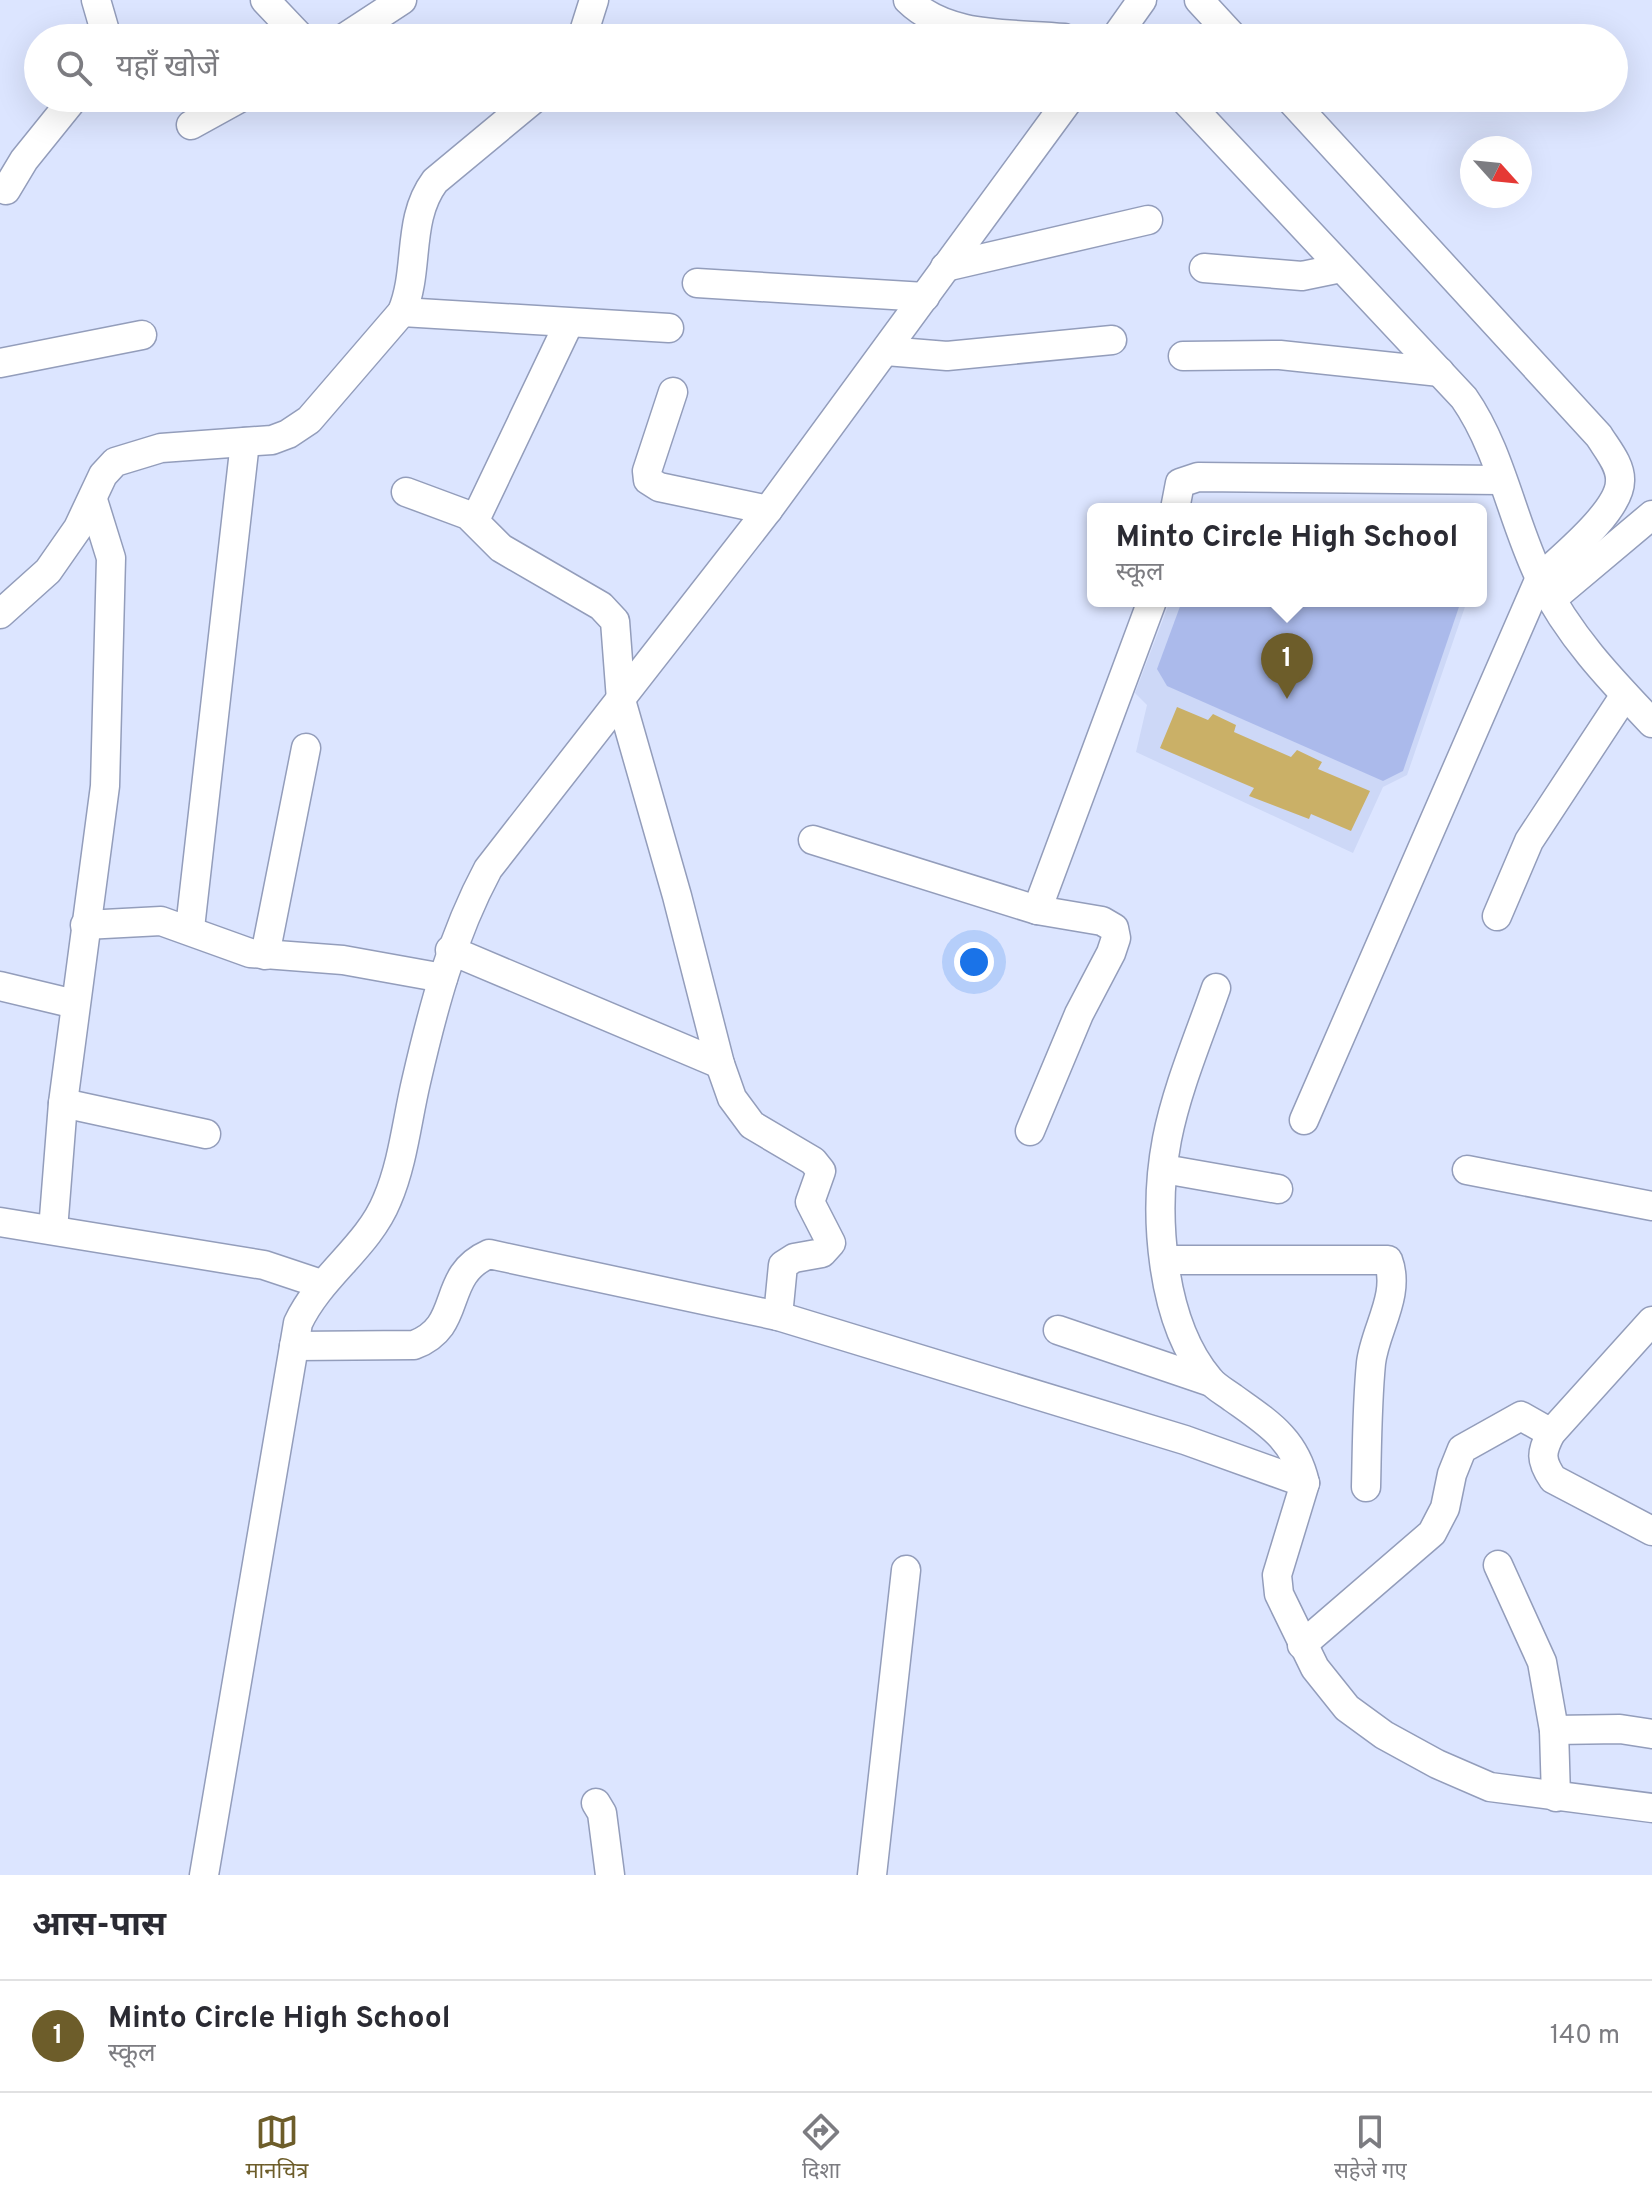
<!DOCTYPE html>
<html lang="hi">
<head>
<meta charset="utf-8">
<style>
  body { margin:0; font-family:Overpass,"Noto Sans Devanagari",sans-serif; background:#f7f7f7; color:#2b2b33 }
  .compass { position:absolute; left:1460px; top:136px; width:72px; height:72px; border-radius:50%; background:#fff; box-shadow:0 8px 32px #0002; rotate:117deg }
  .you { position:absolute; left:974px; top:962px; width:28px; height:28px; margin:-20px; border:6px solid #fff; border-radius:50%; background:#1a73e8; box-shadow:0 0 0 12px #1a73e833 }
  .badge { display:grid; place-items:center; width:52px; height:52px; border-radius:50%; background:#6d5d2a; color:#fff; font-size:26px; font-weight:700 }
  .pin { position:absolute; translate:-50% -66px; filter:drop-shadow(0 2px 4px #0008) }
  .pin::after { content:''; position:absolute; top:42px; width:28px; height:24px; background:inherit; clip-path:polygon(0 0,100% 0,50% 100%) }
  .popup { position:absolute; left:1087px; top:503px; width:400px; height:104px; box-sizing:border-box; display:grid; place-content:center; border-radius:12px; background:#fff; filter:drop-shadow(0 2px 6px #0005); font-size:26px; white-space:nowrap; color:#7c7c81 }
  .popup b { font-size:30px; color:#2b2b33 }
  .popup::after { content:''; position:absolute; left:50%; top:100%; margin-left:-16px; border:16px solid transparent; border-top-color:#fff }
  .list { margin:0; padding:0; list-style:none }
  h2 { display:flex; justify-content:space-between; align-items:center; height:104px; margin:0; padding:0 32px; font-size:34px }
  h2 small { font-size:26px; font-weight:400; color:#7c7c81 }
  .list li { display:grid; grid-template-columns:52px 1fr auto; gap:24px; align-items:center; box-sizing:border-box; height:112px; padding:0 32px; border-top:2px solid #e1e1e2 }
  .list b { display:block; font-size:30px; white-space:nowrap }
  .list p { margin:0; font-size:26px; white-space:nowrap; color:#7c7c81 }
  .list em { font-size:26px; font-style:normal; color:#7c7c81 }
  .icon { flex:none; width:44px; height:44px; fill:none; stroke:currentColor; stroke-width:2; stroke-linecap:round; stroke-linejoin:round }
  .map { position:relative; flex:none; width:1652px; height:1875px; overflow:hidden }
  .search { position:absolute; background:#fff; box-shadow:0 8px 32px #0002; left:24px; right:24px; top:24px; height:88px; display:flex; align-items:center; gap:20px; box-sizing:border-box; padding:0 28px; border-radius:44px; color:#7c7c81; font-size:30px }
  .sheet { height:216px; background:#fff }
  nav { display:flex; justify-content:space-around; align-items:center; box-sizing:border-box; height:112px; border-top:2px solid #e1e1e2; background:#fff; font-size:22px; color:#7c7c81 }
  nav a { display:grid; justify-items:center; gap:4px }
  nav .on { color:#6d5d2a }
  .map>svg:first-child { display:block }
  .built { fill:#cdd8f7 }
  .green { fill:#abbaeb }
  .building { fill:#cab067 }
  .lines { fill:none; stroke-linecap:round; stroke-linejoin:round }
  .minor-casing { stroke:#939dbb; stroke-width:31 }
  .minor { stroke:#fff; stroke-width:28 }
</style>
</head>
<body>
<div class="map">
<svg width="1652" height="1875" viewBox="0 0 1652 1875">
  <rect width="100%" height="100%" fill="#dce5ff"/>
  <polygon class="built" points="1170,601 1467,601 1407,775 1383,787 1353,853 1136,752 1147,705 1135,693"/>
  <polygon class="green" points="1182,601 1461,601 1403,771 1383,781 1167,686 1157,669"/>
  <polygon class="building" points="1177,707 1208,720 1213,714 1236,725 1234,732 1291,757 1297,750 1322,762 1318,769 1370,791 1351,831 1311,814 1309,819 1249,796 1254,788 1160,748"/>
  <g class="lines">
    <defs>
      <g id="minor">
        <polyline points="96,0 107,38"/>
        <polyline points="265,0 301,38"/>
        <path d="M908,0C948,39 1011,33 1064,38"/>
        <polyline points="1199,0 1234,38"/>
        <polyline points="344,38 402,0"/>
        <polyline points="582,38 594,0"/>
        <polyline points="1115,38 1142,0"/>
        <path d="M1183,98L1464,398C1501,451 1512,521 1540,578C1568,635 1609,678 1652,723"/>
        <path d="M1289,98L1599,436C1607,449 1621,465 1620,481C1620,511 1561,558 1540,578L1304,1120"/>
        <polyline points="191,125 240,98"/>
        <polyline points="6,190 24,160 74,98"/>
        <polyline points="945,267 1148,220"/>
        <polyline points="1204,268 1302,276 1341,268"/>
        <polyline points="697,283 925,297"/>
        <polyline points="402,312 669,328"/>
        <polyline points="886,351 947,356 1112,340"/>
        <polyline points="1183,356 1280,355 1440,372"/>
        <polyline points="0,363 142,335"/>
        <polyline points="673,392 647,471 648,480 659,487 768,510"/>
        <polyline points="406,492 468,515 501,548 601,606 615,621 621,700 677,896 720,1064 732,1098 752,1125 813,1161 821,1171 810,1202 831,1243 822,1253 794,1258 783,1265 778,1316"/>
        <polyline points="1175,509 1180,483 1198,477 1501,480"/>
        <polyline points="475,520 569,323"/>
        <polyline points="1552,599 1652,515"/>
        <path d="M0,614L48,571L78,528L103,475L115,462L161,448L272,440L288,434L309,420L402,312C420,269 406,220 435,181L535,98"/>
        <polyline points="813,840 1037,910 1102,921 1114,928 1116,938 1111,953 1079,1014 1030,1131"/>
        <polyline points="1037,910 1152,601"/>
        <polyline points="1497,916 1529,841 1625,695"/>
        <polyline points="85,925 161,921 250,953 343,960 443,978"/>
        <polyline points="190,928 245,442"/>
        <polyline points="450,950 720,1064"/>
        <polyline points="265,955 306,748"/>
        <polyline points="0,986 75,1004"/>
        <path d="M1216,988C1199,1037 1177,1088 1167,1139C1153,1212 1160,1321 1209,1379C1215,1387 1225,1392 1233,1398C1268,1423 1295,1439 1305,1483"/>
        <polyline points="63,1103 206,1134"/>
        <polyline points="1164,1169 1278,1189"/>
        <polyline points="1467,1170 1652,1206"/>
        <polyline points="0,1222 264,1265 321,1284"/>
        <polyline points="53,1230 63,1103 105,786 111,558 93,500"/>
        <path d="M1165,1260H1388C1401,1295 1375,1329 1371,1363C1367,1404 1367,1446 1366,1487"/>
        <path d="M1652,1321L1551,1433C1541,1452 1540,1460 1553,1479L1652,1531"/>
        <polyline points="1058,1330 1211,1382"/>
        <path d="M294,1346L414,1345C465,1326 439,1276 489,1254L778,1316L1185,1440L1305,1483L1277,1575L1279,1594L1315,1668L1347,1708L1384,1735L1437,1764L1490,1787L1652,1808"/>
        <polyline points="1498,1565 1542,1662 1554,1730 1556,1797"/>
        <polyline points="1302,1645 1432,1533 1445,1508 1452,1474 1462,1449 1521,1416 1551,1433"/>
        <polyline points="1554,1730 1620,1729 1652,1734"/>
        <polyline points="596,1803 602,1813 610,1875"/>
        <path d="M204,1875L298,1323C320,1276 368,1247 387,1200C403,1163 407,1120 416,1082C433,1008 452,936 488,869L768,510L1070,98"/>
        <polyline points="872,1875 906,1570"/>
      </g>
    </defs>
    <use href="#minor" class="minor-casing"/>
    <use href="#minor" class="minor"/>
  </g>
</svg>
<svg class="compass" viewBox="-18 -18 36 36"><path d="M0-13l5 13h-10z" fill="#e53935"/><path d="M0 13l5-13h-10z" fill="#7c7c81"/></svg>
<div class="you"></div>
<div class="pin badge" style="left:1287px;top:699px">1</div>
<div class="popup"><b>Minto Circle High School</b>स्कूल</div>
<div class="search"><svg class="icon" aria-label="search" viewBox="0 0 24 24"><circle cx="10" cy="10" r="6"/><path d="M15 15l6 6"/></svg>यहाँ खोजें</div>
</div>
<section class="sheet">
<h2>आस-पास<small></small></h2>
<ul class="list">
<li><span class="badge">1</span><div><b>Minto Circle High School</b><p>स्कूल</p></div><em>140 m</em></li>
</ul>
</section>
<nav>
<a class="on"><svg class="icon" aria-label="map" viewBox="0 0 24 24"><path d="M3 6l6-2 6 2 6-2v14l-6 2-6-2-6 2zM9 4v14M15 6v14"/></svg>मानचित्र</a>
<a><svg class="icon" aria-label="directions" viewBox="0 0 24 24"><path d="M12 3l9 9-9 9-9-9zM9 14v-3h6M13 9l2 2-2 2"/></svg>दिशा</a>
<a><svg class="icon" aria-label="saved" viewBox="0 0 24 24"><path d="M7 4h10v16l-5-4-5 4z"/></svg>सहेजे गए</a>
</nav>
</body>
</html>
